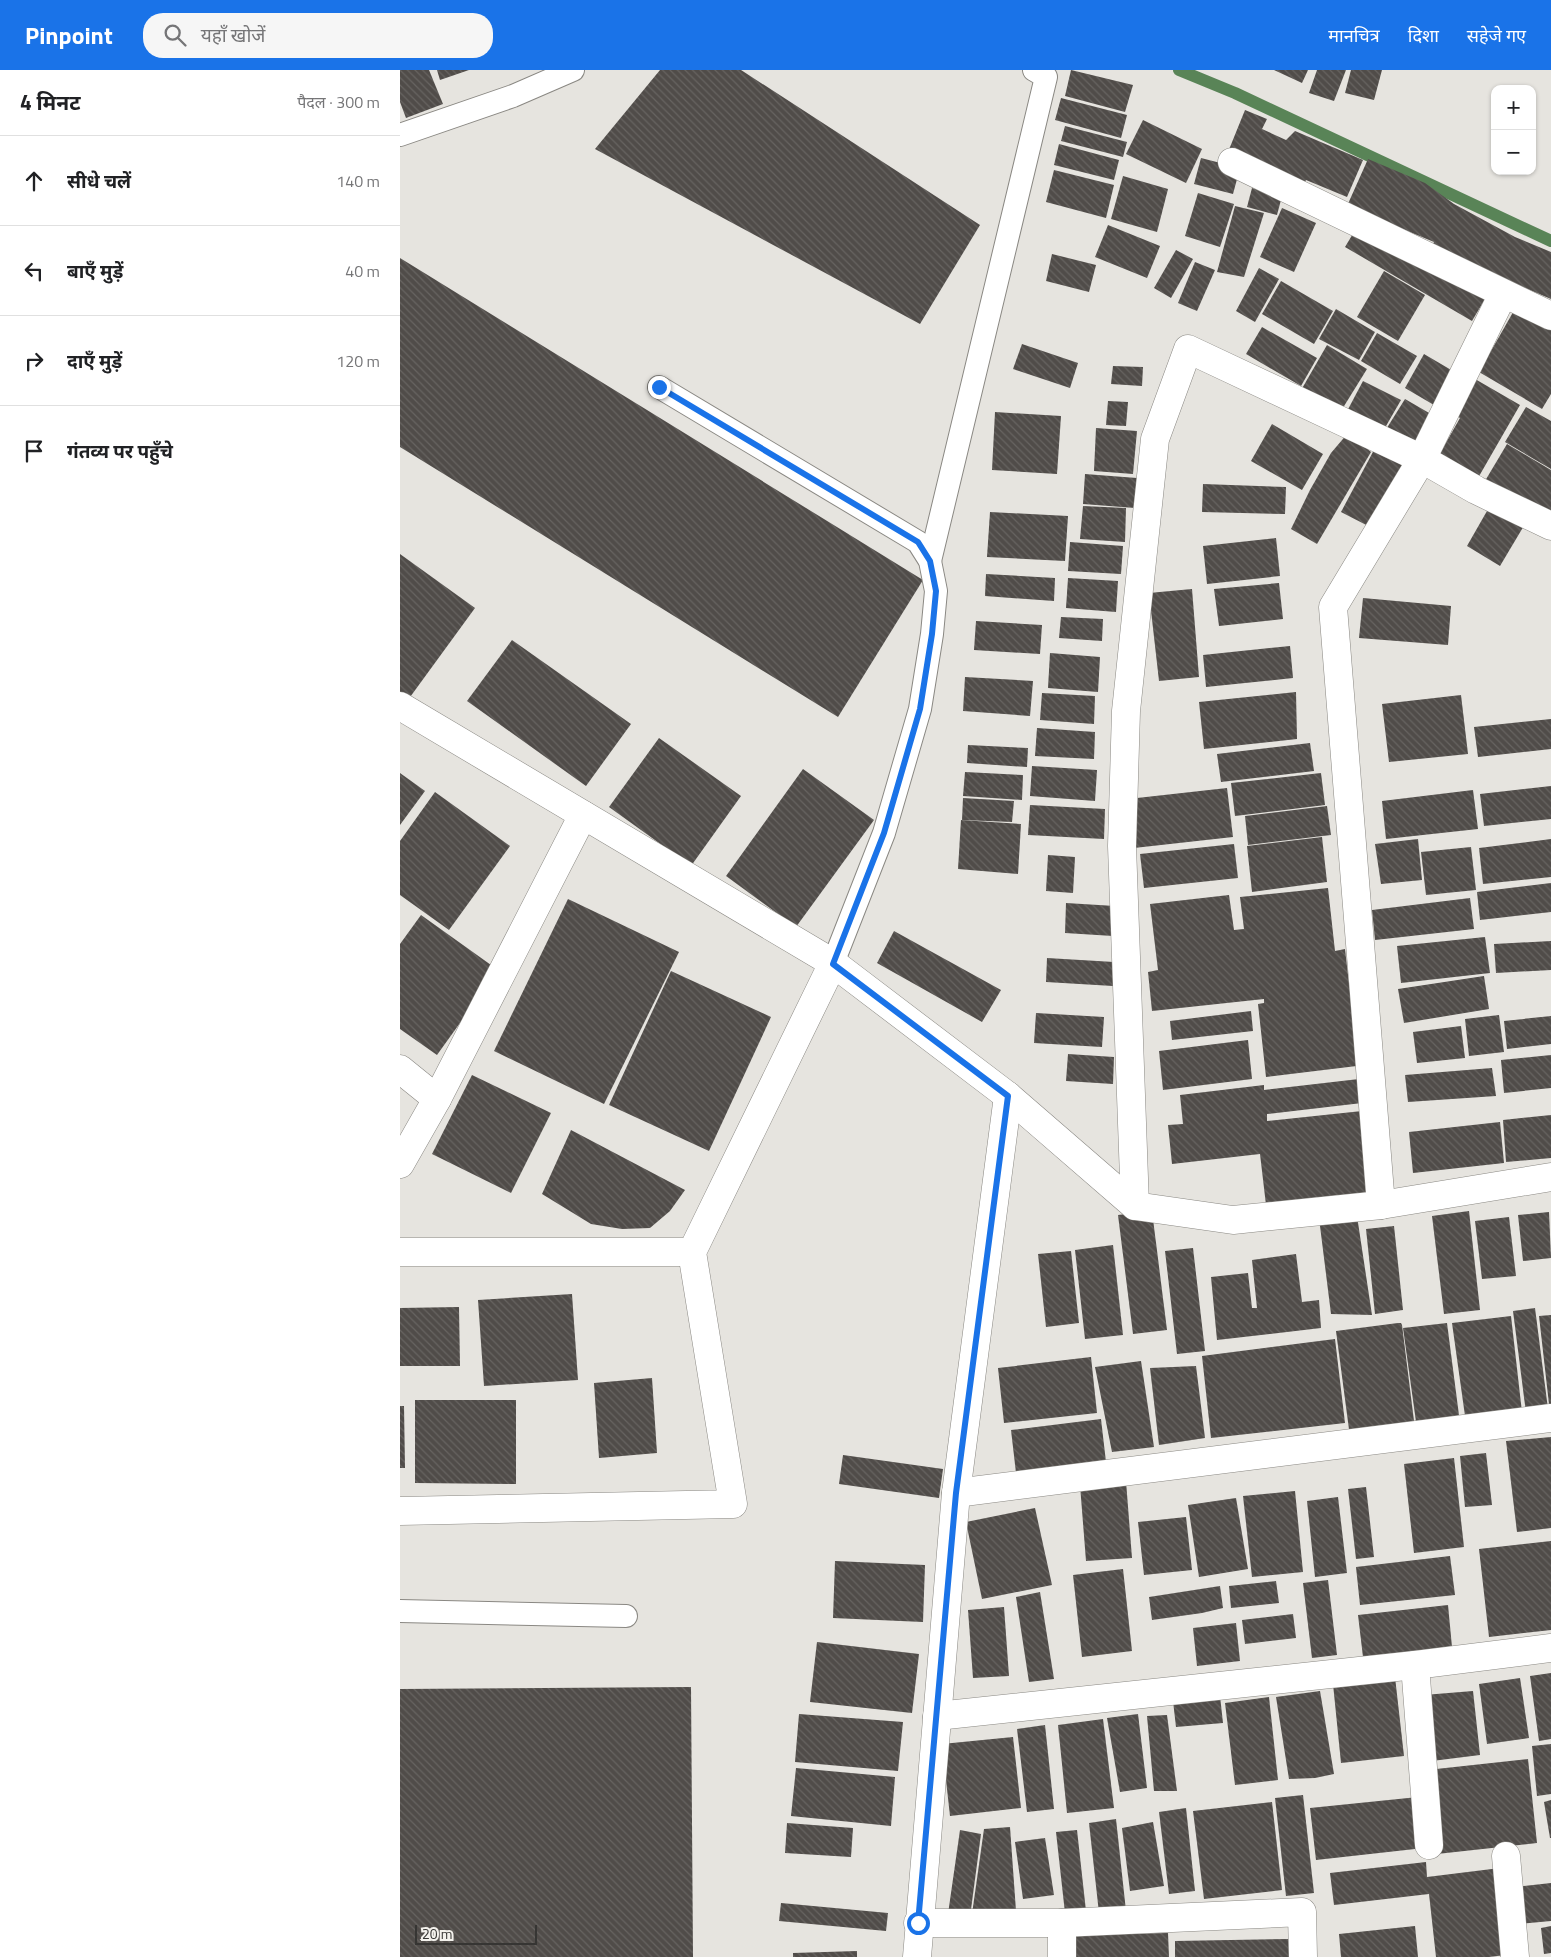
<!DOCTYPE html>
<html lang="hi">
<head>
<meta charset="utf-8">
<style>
  body { margin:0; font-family:"Titillium Web","Noto Sans Devanagari",sans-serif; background:#f6f6f6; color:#202124 }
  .controls { position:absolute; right:15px; top:15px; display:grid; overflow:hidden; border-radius:10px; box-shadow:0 1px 4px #0004 }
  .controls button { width:45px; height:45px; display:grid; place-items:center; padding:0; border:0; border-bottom:1px solid #e0e0e0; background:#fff; color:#202124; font:25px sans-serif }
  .scale { position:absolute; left:15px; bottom:12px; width:122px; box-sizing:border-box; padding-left:5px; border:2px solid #363533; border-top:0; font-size:14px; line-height:18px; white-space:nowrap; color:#363533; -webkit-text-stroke:4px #f3f1ec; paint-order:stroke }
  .stop { position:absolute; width:15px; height:15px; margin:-11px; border:4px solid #1a73e8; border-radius:50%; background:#fff }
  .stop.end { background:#1a73e8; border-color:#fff; box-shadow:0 1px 5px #0008 }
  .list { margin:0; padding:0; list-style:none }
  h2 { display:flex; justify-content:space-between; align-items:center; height:65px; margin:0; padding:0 20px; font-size:21px }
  h2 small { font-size:16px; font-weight:400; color:#757577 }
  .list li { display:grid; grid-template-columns:32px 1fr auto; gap:15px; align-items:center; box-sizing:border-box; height:90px; padding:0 20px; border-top:1px solid #e0e0e0 }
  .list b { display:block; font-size:19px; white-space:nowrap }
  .list em { font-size:16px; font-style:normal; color:#757577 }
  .icon { flex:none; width:28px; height:28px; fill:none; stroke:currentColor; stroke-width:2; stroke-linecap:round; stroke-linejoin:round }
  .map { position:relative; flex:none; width:1151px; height:1887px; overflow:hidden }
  header { display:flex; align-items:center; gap:30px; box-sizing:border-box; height:70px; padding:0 25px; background:#1a73e8; color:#fff }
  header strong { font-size:24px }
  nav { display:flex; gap:28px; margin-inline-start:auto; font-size:18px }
  .search { width:350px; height:45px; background:#f6f6f6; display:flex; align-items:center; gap:12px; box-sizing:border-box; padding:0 18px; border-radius:20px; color:#757577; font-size:19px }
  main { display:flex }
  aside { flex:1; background:#fff }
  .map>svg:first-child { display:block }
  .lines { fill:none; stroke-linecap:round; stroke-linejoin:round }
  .stream { stroke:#598457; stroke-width:12 }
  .building { fill:url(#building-back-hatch) }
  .service-casing { stroke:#8a8883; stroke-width:24 }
  .minor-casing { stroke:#8a8883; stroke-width:29 }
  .tertiary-casing { stroke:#8a8883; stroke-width:29 }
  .service { stroke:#fff; stroke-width:22 }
  .minor { stroke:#fff; stroke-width:28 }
  .tertiary { stroke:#fff; stroke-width:28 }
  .route { stroke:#1a73e8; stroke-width:6 }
</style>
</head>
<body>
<header>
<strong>Pinpoint</strong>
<div class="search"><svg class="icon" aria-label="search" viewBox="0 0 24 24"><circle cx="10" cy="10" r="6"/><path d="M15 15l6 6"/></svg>यहाँ खोजें</div>
<nav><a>मानचित्र</a><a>दिशा</a><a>सहेजे गए</a></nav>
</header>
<main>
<aside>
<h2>4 मिनट<small>पैदल · 300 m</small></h2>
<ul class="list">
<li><svg class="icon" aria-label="ahead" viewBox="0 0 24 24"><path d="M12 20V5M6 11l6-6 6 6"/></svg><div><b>सीधे चलें</b></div><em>140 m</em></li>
<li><svg class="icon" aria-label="left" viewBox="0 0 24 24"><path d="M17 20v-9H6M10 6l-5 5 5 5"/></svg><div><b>बाएँ मुड़ें</b></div><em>40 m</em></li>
<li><svg class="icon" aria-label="right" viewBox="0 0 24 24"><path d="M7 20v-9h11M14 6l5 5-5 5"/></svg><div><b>दाएँ मुड़ें</b></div><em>120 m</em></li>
<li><svg class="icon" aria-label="arrive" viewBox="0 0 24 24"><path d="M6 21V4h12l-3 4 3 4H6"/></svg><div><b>गंतव्य पर पहुँचे</b></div></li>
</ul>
</aside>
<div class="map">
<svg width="1151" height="1887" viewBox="0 0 1151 1887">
  <defs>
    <pattern id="building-back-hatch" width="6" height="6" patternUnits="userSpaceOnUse" patternTransform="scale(1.25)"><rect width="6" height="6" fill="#504c49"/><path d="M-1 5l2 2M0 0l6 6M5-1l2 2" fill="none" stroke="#676461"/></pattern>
  </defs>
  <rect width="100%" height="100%" fill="#e6e4df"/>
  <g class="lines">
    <polyline class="stream" points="779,0 835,23 1151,171"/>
  </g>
  <g class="building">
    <polygon points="0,0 29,0 43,34 6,48 0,32"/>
    <polygon points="37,0 69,0 40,10"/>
    <polygon points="260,0 341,0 580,155 520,254 195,79"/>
    <polygon points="671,0 733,15 725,42 665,26"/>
    <polygon points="874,0 908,0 902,13"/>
    <polygon points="917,0 946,0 934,31 909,23"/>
    <polygon points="951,0 982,0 974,30 945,23"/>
    <polygon points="661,28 727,45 721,68 655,50"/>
    <polygon points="845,40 867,49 862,59 886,70 895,61 963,90 947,127 906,110 902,119 828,82"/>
    <polygon points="743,50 802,79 786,113 726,84"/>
    <polygon points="665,56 727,72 723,87 661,71"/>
    <polygon points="659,74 719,90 714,110 654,95"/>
    <polygon points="801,88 840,98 833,124 794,114"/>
    <polygon points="968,89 1025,113 1054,134 1115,167 1151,182 1151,229 1031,178 1034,172 947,136"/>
    <polygon points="654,100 714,115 706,148 646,132"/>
    <polygon points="723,106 768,119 757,162 711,149"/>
    <polygon points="852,118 882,126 877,145 847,137"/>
    <polygon points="798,123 834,134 820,177 785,166"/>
    <polygon points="835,136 864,143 844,207 817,202"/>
    <polygon points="882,138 916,153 894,202 860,187"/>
    <polygon points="708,155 760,176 747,208 695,187"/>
    <polygon points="957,157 1085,229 1072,251 945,177"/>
    <polygon points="776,180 793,189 771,228 754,218"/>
    <polygon points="652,184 696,195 689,222 646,211"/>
    <polygon points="0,188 523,510 438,647 0,377"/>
    <polygon points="795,192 815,200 797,241 778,233"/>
    <polygon points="859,198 879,209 855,252 836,241"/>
    <polygon points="984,201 1025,225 998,271 957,247"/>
    <polygon points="881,211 933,241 914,274 862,244"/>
    <polygon points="1116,237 1151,256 1151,324 1142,339 1079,302"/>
    <polygon points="936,239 975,262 959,290 919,269"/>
    <polygon points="862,257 917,288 901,316 846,284"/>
    <polygon points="977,263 1017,286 1000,314 961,291"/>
    <polygon points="622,274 678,293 670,318 613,299"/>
    <polygon points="927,275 967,299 941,341 900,322"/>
    <polygon points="1024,284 1058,304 1039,338 1005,318"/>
    <polygon points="713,296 743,297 742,316 711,314"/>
    <polygon points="1075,309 1120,335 1078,408 1039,385 1060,348 1055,345"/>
    <polygon points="963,311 1001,330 982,363 945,345"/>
    <polygon points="1005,329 1036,347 1017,380 985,361"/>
    <polygon points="708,331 728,332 726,356 706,355"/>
    <polygon points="1126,337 1151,351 1151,399 1105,372"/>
    <polygon points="595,342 661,346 657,404 592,400"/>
    <polygon points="872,354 923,384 902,420 851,391"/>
    <polygon points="696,358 737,361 733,404 694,401"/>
    <polygon points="948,363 971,382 917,474 891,459 910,420 931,383"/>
    <polygon points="1107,374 1151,400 1151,444 1082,416"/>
    <polygon points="974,380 1006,396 974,459 941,442"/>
    <polygon points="685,404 737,408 735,438 683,434"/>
    <polygon points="803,414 886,417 885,444 802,442"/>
    <polygon points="1091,434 1125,454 1100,496 1067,476"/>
    <polygon points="683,436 726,438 725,472 680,469"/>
    <polygon points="590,442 668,446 665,491 587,487"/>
    <polygon points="876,468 880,506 807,514 803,476"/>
    <polygon points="670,472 723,476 721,504 668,501"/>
    <polygon points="0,484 75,538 5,634 0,631"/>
    <polygon points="586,504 655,508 654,531 585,526"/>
    <polygon points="668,508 718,511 716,542 666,538"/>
    <polygon points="879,513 883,549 819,556 814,519"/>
    <polygon points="792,519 799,607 759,611 749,523"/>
    <polygon points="963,528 1051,536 1048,575 959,568"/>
    <polygon points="661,547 703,549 702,571 659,568"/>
    <polygon points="576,551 642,555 640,584 574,580"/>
    <polygon points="112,570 231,654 186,716 67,631"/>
    <polygon points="890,576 893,608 806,617 803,585"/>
    <polygon points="650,583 700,587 698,622 648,618"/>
    <polygon points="565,607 633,611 630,646 563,641"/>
    <polygon points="896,622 897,669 804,679 799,632"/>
    <polygon points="642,623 695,626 694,654 640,650"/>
    <polygon points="1061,625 1068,684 989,692 982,634"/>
    <polygon points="1151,649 1151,679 1078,687 1074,657"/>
    <polygon points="637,658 695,662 694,689 635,686"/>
    <polygon points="259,668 341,726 291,796 209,737"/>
    <polygon points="910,673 914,701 821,712 817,684"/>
    <polygon points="568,675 628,678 627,697 567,693"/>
    <polygon points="632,696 697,700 695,731 630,726"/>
    <polygon points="403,699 474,750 396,857 326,806"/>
    <polygon points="565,702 623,705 622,730 563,726"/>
    <polygon points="0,703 25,721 0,755"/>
    <polygon points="921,703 925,735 835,746 831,713"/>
    <polygon points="1151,716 1151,749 1084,756 1080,724"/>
    <polygon points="827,718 833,767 734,778 728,729"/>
    <polygon points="1073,720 1078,759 986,769 982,731"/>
    <polygon points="35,722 110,776 49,860 0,825 0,771"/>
    <polygon points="563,728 614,731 612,752 562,750"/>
    <polygon points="630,735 705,739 704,769 628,765"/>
    <polygon points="927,736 931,765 848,775 845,746"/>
    <polygon points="561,750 621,754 618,804 558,799"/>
    <polygon points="922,767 927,812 852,822 847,776"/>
    <polygon points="1018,769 1022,810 981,814 975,774"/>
    <polygon points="1151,769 1151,807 1083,814 1079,778"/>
    <polygon points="834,774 838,808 744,818 740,784"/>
    <polygon points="1071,777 1076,820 1026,825 1021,782"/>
    <polygon points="648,785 675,787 673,823 646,821"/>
    <polygon points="1151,813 1151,842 1080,850 1077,822"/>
    <polygon points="928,818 935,881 945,879 954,956 965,995 866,1007 858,934 864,933 864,929 752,941 748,902 758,900 750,834 829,825 834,860 844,859 840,827"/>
    <polygon points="1070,828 1074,859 975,870 972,840"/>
    <polygon points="168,829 279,882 204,1034 94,981"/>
    <polygon points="666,833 715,836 713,866 665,863"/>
    <polygon points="21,845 98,900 37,985 0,959 0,874"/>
    <polygon points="494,861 601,920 582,952 477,893"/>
    <polygon points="1085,867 1090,903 1001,913 997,876"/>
    <polygon points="1151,871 1151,900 1096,903 1094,874"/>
    <polygon points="647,888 714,892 713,916 646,912"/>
    <polygon points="271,901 371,947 309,1081 209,1035"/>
    <polygon points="1084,906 1089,939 1004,953 998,919"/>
    <polygon points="851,941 853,961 772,970 770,951"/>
    <polygon points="636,943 704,947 702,977 634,973"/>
    <polygon points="1099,945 1104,982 1069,986 1065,949"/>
    <polygon points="1151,946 1151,974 1107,979 1104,951"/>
    <polygon points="1061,956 1065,988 1017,993 1013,962"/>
    <polygon points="848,970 852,1009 763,1020 759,981"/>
    <polygon points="668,984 714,987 713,1014 666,1011"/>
    <polygon points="1151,985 1151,1018 1104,1023 1101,990"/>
    <polygon points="1092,998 1096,1026 1008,1032 1005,1005"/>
    <polygon points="72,1005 151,1043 111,1123 32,1084"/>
    <polygon points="959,1009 962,1033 867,1044 867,1051 962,1041 972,1122 866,1135 860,1084 772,1094 768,1055 783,1054 780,1025 864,1015 864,1020"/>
    <polygon points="1151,1045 1151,1088 1106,1092 1103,1050"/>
    <polygon points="1100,1052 1104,1093 1013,1103 1009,1062"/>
    <polygon points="171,1060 285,1120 270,1141 250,1158 222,1159 191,1154 142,1124"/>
    <polygon points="752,1141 767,1260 733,1264 718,1145"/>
    <polygon points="1069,1141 1080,1240 1044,1244 1032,1146"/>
    <polygon points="1149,1142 1151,1188 1123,1191 1118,1145"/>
    <polygon points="957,1146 972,1245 931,1244 919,1148"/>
    <polygon points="1109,1147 1116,1206 1082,1209 1075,1151"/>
    <polygon points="994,1156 1003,1240 975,1244 966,1159"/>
    <polygon points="713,1175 723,1265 685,1269 675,1180"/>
    <polygon points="793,1178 805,1281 777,1284 765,1181"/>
    <polygon points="671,1181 679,1253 646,1257 638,1184"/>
    <polygon points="896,1184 902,1232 919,1230 921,1258 817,1270 811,1207 848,1203 852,1238 857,1238 852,1190"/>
    <polygon points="172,1224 178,1310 84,1316 78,1230"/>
    <polygon points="59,1237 60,1296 0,1296 0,1238"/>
    <polygon points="1135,1238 1148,1339 1126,1343 1113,1241"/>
    <polygon points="1151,1245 1151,1343 1150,1343 1139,1246"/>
    <polygon points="1111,1246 1123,1351 1066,1353 1052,1253"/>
    <polygon points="998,1253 1001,1253 1002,1255 1015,1359 950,1367 936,1261"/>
    <polygon points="1047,1253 1060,1353 1017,1359 1003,1258"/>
    <polygon points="935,1269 945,1353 811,1368 802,1286"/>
    <polygon points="691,1287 697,1343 604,1353 598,1298"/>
    <polygon points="741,1291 754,1377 712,1382 695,1297"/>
    <polygon points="796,1296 805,1368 759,1375 750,1298"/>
    <polygon points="252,1308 257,1383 199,1388 194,1313"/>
    <polygon points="15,1330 116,1330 116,1414 15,1413"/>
    <polygon points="0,1336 4,1336 5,1398 0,1398"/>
    <polygon points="701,1349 706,1392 616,1403 611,1360"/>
    <polygon points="1151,1367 1151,1458 1117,1462 1106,1371"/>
    <polygon points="1086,1383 1092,1435 1065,1437 1060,1386"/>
    <polygon points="443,1385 543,1399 539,1428 439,1414"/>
    <polygon points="1054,1388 1064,1477 1014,1483 1004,1394"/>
    <polygon points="726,1411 732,1488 686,1491 680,1415"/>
    <polygon points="966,1417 974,1487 956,1489 948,1419"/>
    <polygon points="895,1421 903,1502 852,1507 843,1426"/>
    <polygon points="938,1427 947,1503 915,1507 907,1431"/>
    <polygon points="836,1428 848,1499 799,1507 788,1435"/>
    <polygon points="635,1438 652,1515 582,1529 566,1452"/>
    <polygon points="786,1447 792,1500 744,1505 738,1452"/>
    <polygon points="1151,1471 1151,1560 1089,1567 1079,1479"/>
    <polygon points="1050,1486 1055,1525 960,1535 956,1497"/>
    <polygon points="435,1491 525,1495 523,1552 433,1548"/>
    <polygon points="723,1499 732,1581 682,1587 673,1505"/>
    <polygon points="928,1510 937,1585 912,1588 903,1513"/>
    <polygon points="876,1511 879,1533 831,1538 829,1516"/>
    <polygon points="820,1516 823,1538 802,1543 752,1550 749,1527"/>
    <polygon points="640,1522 654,1609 629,1612 616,1527"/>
    <polygon points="1048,1535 1052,1577 963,1587 958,1545"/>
    <polygon points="604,1537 609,1606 573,1608 568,1540"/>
    <polygon points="893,1544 896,1568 845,1574 842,1550"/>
    <polygon points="836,1553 840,1591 797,1596 793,1558"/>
    <polygon points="417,1572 519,1584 512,1643 410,1632"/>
    <polygon points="1151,1603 1151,1669 1139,1671 1130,1606"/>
    <polygon points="995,1607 1004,1686 941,1693 933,1614"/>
    <polygon points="1120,1608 1129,1668 1087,1674 1079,1614"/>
    <polygon points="291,1617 293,1887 0,1887 0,1619"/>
    <polygon points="920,1621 934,1704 915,1708 889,1709 876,1627"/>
    <polygon points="1073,1621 1080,1685 1032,1691 1024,1625"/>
    <polygon points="820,1626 823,1653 776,1657 773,1631"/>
    <polygon points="869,1627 878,1710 835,1715 825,1633"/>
    <polygon points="399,1644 503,1652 498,1701 395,1692"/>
    <polygon points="738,1644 747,1718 720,1722 707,1648"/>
    <polygon points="767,1645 777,1721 754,1721 747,1646"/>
    <polygon points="703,1649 714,1738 667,1743 658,1655"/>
    <polygon points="645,1655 654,1739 627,1742 617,1659"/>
    <polygon points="613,1667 621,1738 550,1746 542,1674"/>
    <polygon points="1151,1674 1151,1724 1137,1726 1132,1676"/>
    <polygon points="1128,1689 1137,1773 1037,1784 1027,1700"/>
    <polygon points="396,1698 495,1707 491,1756 391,1746"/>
    <polygon points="903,1725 914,1823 886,1826 875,1728"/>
    <polygon points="1018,1727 1024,1778 916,1790 910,1738"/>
    <polygon points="1151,1730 1151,1768 1150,1768 1144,1732"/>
    <polygon points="872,1732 882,1820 804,1829 793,1741"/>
    <polygon points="786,1738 795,1821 769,1824 759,1742"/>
    <polygon points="716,1749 726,1841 699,1843 689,1753"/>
    <polygon points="753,1752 764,1816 730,1821 722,1758"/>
    <polygon points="387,1753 453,1758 451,1787 385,1783"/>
    <polygon points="610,1757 616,1841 572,1844 584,1759"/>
    <polygon points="560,1760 581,1764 570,1847 548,1844"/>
    <polygon points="677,1760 686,1841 665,1843 656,1762"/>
    <polygon points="645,1768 654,1825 623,1829 615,1772"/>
    <polygon points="1026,1792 1027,1807 1100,1798 1106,1885 1089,1887 1036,1887 1029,1824 934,1835 930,1803"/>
    <polygon points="1151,1813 1151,1851 1120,1854 1115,1817"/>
    <polygon points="381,1833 488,1843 486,1861 379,1851"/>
    <polygon points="1015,1856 1018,1887 941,1887 939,1864"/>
    <polygon points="1151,1856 1151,1883 1144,1884 1141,1858"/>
    <polygon points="768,1863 769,1887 669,1887 668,1865"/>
    <polygon points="889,1869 889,1887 775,1887 775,1871"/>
    <polygon points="457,1881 457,1887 393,1887 393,1883"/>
  </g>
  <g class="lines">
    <defs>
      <g id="service">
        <polyline points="0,65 113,26 173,0"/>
        <polyline points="259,317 518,472 530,491 536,521 532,564 520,639 484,763 433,893"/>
        <polyline points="530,491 646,7 634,0"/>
        <polyline points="0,1541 226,1546"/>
      </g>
      <g id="minor">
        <polyline points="832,92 1151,246"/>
        <polyline points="0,999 37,1029"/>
        <polyline points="0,1094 37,1029 183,745"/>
        <polyline points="981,1135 933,537 1022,389 1103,224"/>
        <polyline points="735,1136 722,776 726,641 755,369 788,279 1022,389 1076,420 1151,456"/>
        <polyline points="0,1182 292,1182"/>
        <polyline points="556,1423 1151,1348"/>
        <polyline points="0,1441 333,1434 292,1182 433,893"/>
        <polyline points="1015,1595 1029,1775"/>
        <polyline points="537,1646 1015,1595 1151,1578"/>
        <polyline points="1106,1786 1115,1887"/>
        <polyline points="518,1853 662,1853 902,1842 903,1887"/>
        <polyline points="517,1887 556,1423 608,1026"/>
        <polyline points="662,1887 662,1853"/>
      </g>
      <polyline id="tertiary" points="0,636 433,893 608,1026 735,1136 833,1150 981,1135 1151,1107"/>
    </defs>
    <use href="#service" class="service-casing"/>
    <use href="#minor" class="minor-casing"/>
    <use href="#tertiary" class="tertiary-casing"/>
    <use href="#service" class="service"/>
    <use href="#minor" class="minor"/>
    <use href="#tertiary" class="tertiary"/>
  </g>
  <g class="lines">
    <polyline class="route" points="259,317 518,472 530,491 536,521 532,564 520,639 484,763 433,894 608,1026 556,1423 518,1853"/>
  </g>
</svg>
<div class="controls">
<button>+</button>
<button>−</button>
</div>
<div class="scale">20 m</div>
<div class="stop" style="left:518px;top:1853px"></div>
<div class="stop end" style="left:259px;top:317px"></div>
</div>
</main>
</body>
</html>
